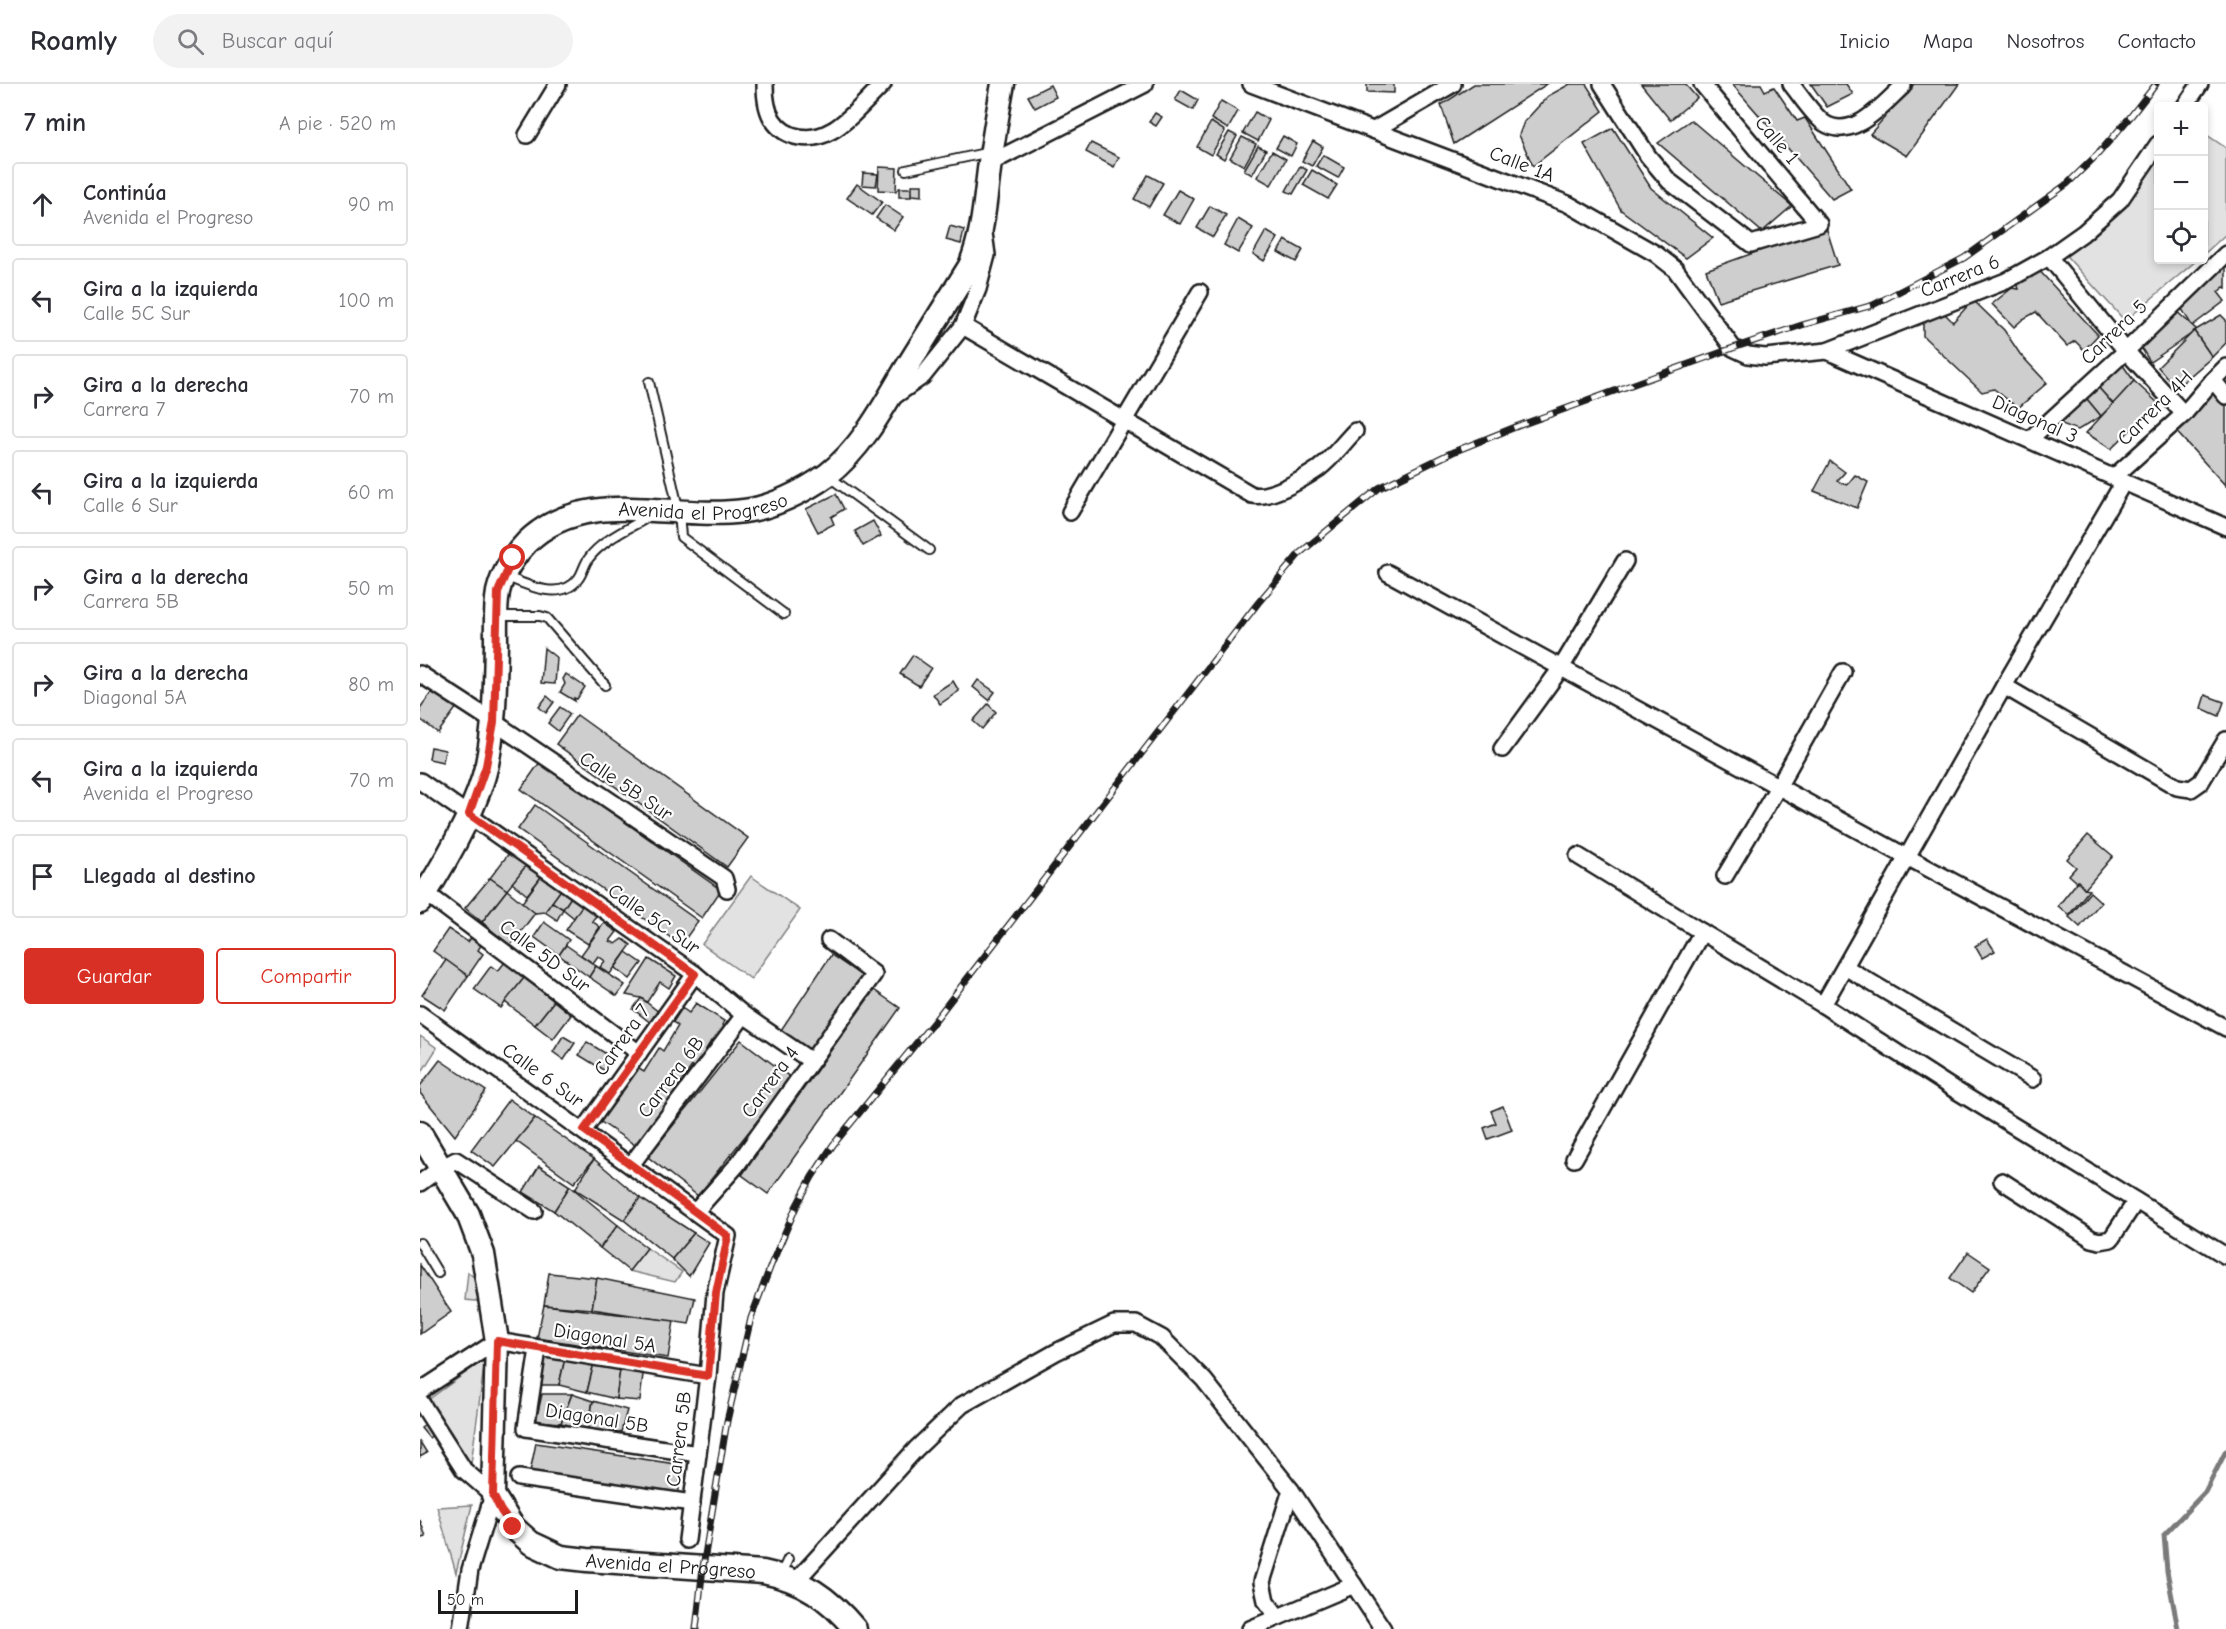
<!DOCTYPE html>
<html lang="es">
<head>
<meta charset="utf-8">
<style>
  body { margin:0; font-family:"Comic Neue",sans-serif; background:#f2f2f3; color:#2b2b33 }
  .controls { position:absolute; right:18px; top:18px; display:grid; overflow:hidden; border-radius:6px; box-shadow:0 3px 9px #0003 }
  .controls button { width:54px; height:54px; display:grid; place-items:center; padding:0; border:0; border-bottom:2px solid #e1e1e2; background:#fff; color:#2b2b33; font:30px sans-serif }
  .scale { position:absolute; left:18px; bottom:15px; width:140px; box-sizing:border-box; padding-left:6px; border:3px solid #1c1c1c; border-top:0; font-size:16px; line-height:21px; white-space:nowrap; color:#1c1c1c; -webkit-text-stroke:4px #fff; paint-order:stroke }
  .stop { position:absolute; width:18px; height:18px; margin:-14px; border:4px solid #d93025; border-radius:50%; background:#fff }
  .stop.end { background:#d93025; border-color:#fff; box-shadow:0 2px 6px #0008 }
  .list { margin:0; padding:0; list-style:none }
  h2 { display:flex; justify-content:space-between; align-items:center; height:78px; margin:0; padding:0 24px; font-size:26px }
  h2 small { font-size:20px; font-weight:400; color:#7c7c81 }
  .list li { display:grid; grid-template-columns:39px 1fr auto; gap:18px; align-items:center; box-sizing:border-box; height:84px; margin:0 12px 12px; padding:0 12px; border:2px solid #e1e1e2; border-radius:6px }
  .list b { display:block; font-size:22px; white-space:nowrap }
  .list p { margin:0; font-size:20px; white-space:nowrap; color:#7c7c81 }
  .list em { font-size:20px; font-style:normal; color:#7c7c81 }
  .actions { display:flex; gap:12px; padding:18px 24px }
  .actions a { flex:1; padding:14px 0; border:2px solid #d93025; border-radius:6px; text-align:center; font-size:21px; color:#d93025 }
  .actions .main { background:#d93025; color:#fff }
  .icon { flex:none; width:33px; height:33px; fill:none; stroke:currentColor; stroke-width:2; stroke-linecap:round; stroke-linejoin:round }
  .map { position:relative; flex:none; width:1806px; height:1545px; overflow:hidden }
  header { display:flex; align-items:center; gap:36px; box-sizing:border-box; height:84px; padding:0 30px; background:#fff; border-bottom:2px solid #e1e1e2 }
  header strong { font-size:28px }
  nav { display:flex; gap:33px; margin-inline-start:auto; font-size:21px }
  .search { width:420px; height:54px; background:#f2f2f3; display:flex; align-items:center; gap:15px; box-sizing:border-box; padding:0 21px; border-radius:33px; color:#7c7c81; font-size:22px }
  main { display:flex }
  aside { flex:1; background:#fff }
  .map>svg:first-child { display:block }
  .green { fill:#e2e2e2; stroke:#7f7f7f; stroke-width:1.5 }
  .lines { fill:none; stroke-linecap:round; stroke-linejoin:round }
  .stream { stroke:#7a7a7a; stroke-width:5 }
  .building { fill:#cecece; stroke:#1c1c1c; stroke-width:1.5 }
  .service-casing { stroke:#1c1c1c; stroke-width:12 }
  .minor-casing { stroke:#1c1c1c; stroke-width:20 }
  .secondary-casing { stroke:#1c1c1c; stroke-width:27 }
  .service { stroke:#fff; stroke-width:8 }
  .minor { stroke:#fff; stroke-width:15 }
  .secondary { stroke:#fff; stroke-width:22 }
  .rail-casing { stroke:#1c1c1c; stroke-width:7 }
  .rail { stroke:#fff; stroke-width:4.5; stroke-dasharray:14; stroke-linecap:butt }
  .route { stroke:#d93025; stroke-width:8 }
  .labels { text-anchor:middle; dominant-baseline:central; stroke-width:4.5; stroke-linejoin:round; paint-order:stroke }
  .street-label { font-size:20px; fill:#1c1c1c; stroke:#fff }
</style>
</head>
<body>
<header>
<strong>Roamly</strong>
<div class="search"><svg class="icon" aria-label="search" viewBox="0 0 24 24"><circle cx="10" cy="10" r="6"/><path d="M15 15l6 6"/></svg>Buscar aquí</div>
<nav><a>Inicio</a><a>Mapa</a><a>Nosotros</a><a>Contacto</a></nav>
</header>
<main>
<aside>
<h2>7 min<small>A pie · 520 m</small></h2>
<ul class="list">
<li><svg class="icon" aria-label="ahead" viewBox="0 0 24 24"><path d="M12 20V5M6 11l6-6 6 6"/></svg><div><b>Continúa</b><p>Avenida el Progreso</p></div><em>90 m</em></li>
<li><svg class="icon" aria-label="left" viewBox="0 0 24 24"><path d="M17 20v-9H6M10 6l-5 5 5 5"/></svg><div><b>Gira a la izquierda</b><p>Calle 5C Sur</p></div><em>100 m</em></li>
<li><svg class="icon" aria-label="right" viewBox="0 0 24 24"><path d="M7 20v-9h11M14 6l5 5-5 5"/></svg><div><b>Gira a la derecha</b><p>Carrera 7</p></div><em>70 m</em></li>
<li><svg class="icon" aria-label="left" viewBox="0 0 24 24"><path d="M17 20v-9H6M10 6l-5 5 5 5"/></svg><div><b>Gira a la izquierda</b><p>Calle 6 Sur</p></div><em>60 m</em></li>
<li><svg class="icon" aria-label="right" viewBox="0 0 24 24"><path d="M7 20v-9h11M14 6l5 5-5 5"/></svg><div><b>Gira a la derecha</b><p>Carrera 5B</p></div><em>50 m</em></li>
<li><svg class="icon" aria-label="right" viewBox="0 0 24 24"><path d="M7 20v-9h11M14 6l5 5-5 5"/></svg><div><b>Gira a la derecha</b><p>Diagonal 5A</p></div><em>80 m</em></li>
<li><svg class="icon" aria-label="left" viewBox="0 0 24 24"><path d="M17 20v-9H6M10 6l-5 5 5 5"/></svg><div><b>Gira a la izquierda</b><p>Avenida el Progreso</p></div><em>70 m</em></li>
<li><svg class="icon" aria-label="arrive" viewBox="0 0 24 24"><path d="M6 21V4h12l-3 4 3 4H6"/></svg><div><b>Llegada al destino</b></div></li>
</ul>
<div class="actions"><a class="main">Guardar</a><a>Compartir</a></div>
</aside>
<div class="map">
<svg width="1806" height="1545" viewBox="0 0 1806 1545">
  <rect width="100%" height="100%" fill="#fff"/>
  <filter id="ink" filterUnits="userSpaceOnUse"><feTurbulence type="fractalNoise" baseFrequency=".0167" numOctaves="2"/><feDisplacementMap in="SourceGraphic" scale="12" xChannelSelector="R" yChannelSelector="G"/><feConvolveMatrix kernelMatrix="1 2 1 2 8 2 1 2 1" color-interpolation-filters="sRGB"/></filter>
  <g filter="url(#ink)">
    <g class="green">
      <polygon points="1784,49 1806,64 1806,150 1784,170"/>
      <polygon points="1738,66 1738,176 1777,176 1705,237 1640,165 1692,126"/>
      <polygon points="331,792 380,826 331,895 282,860"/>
      <polygon points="0,952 17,964 0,991"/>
      <polygon points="227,1164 262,1188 255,1198 209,1187"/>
      <polygon points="48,1188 61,1200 64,1218 45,1216"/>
      <polygon points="65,1275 51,1380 8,1316"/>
      <polygon points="52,1421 36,1489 17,1423"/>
    </g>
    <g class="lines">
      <polyline class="stream" points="1758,1545 1747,1487 1744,1451 1785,1408 1806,1367"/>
    </g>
    <g class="building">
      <polygon points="947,0 974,0 974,9 947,8"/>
      <polygon points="1054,0 1127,0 1034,60 1021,21"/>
      <polygon points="1150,0 1166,0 1183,27 1113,82 1099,51 1104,38 1128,12"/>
      <polygon points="1221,0 1265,0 1277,14 1250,36"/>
      <polygon points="1312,0 1341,0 1345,7 1354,3 1377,37 1385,34 1431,105 1412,115"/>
      <polygon points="1391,0 1426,0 1433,10 1407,23"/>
      <polygon points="1494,0 1539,0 1487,72 1450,50"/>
      <polygon points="630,1 636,13 615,24 608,12"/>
      <polygon points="761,6 778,16 773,26 755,16"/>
      <polygon points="801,17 818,27 808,45 791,35"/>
      <polygon points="835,28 849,36 838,57 823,49"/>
      <polygon points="735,29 742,33 736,42 729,38"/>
      <polygon points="1271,36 1372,122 1342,148 1238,59"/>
      <polygon points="791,38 805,47 791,71 777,63"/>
      <polygon points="1193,44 1231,104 1293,154 1266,174 1201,126 1164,60"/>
      <polygon points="809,48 817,52 804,75 796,70"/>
      <polygon points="863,52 877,60 871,72 856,64"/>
      <polygon points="822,53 836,60 824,82 810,74"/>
      <polygon points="893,57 903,63 892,82 882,77"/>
      <polygon points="671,59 699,73 694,83 666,68"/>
      <polygon points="838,62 846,66 832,91 824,86"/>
      <polygon points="852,67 866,75 851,101 837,93"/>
      <polygon points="903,71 924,83 918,94 896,82"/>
      <polygon points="880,82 887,86 873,110 866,107"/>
      <polygon points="459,83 477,84 476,107 458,106"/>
      <polygon points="892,86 917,101 908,115 883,101"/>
      <polygon points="443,89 458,90 456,102 442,101"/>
      <polygon points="728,91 743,99 729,123 714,115"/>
      <polygon points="437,100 462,118 452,131 427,114"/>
      <polygon points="492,101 502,101 502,112 492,111"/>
      <rect x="479" y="104" width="12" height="9"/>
      <polygon points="758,106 774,115 760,140 743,131"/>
      <polygon points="465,121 483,133 474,146 456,134"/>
      <polygon points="790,122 806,131 793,153 777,144"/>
      <polygon points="818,135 833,144 818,169 804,161"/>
      <polygon points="530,142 544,146 541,160 526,156"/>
      <polygon points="1406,143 1418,181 1298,217 1286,186"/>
      <polygon points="846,147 858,154 844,177 833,170"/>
      <polygon points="865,156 883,166 876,178 858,168"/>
      <polygon points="1806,177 1806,204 1804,203 1798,208 1805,217 1772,242 1759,220"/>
      <polygon points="1616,183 1678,251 1664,266 1655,257 1647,262 1616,228 1603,235 1594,243 1572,220 1592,204 1599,205 1596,195"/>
      <polygon points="1553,216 1584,246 1600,270 1627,299 1598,324 1574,305 1562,308 1503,252 1503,237 1524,229 1533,238"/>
      <polygon points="1753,224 1777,246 1730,278 1714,252"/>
      <polygon points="1801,231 1806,236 1806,259 1792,273 1774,247"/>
      <polygon points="1774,247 1792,273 1756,304 1738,283"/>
      <polygon points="1695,270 1714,297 1693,320 1670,294"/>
      <polygon points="1670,294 1693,320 1681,332 1657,303"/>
      <polygon points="1714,297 1738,319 1691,365 1666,349"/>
      <polygon points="1657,303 1681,332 1658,346 1623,333"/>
      <polygon points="1796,306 1806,320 1806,402 1753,344"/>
      <polygon points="1410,377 1425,388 1417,397 1427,401 1435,391 1448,398 1437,424 1394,407"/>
      <polygon points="416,410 424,425 411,433 414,440 398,448 386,425"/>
      <polygon points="453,437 461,452 443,462 435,447"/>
      <polygon points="124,564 137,574 135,600 121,599"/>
      <polygon points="493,571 511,584 499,602 480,590"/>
      <polygon points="146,590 165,603 157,615 154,614 155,617 140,608 145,600 143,595"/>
      <polygon points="558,596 575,608 569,616 553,603"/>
      <polygon points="533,597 539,607 520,620 513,610"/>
      <polygon points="14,605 37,623 18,649 0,635 0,624"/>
      <polygon points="1785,611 1804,618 1799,632 1781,624"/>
      <polygon points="127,612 134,618 126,629 119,623"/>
      <polygon points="568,620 576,628 562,645 553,637"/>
      <polygon points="140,623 150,630 138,647 128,639"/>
      <polygon points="157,631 328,754 307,783 136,660"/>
      <polygon points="11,663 25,666 23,678 9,675"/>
      <polygon points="120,678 301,806 282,834 101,705"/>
      <polygon points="115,721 278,837 261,861 98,745"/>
      <polygon points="1668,751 1693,772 1665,805 1649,791 1656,783 1647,775"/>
      <polygon points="93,764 110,777 87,806 70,794"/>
      <polygon points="110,777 124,789 107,811 92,799"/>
      <polygon points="124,789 143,803 125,828 115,829 101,820"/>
      <polygon points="70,794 87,806 62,838 45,824"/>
      <polygon points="1658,797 1665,805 1669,806 1649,831 1638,822"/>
      <polygon points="143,803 153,810 143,825 132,818"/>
      <polygon points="87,806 115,829 90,862 62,838"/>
      <polygon points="1670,808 1681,818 1660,843 1649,833"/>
      <polygon points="153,810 164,819 154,834 143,825"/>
      <polygon points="132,818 143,825 137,836 125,828"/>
      <polygon points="164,819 179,828 172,837 180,843 168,860 146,846"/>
      <polygon points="124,838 149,856 139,871 114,853"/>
      <polygon points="184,839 197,848 190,857 196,860 203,855 211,861 190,890 180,883 185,877 178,872 173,879 161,871"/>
      <polygon points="28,845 48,858 53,851 63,858 58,866 63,870 48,892 13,867"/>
      <polygon points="1567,855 1575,867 1562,874 1555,862"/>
      <polygon points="146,861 176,882 169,893 139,871"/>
      <polygon points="206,868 222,879 210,895 195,884"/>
      <polygon points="411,871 442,892 391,970 359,949"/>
      <polygon points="229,875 256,892 249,904 240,898 227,918 221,914 206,911"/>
      <polygon points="26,876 48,892 25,926 2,911"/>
      <polygon points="85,878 104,894 81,924 54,905 71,882 78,887"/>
      <polygon points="176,882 205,901 197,912 169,893"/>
      <polygon points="104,894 134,917 115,941 85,918"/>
      <polygon points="454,906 480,924 348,1110 322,1091"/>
      <polygon points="221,914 240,929 232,940 213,925"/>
      <polygon points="134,917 151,931 133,955 115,941"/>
      <polygon points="276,919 304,937 302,941 306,944 296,960 291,957 285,967 288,970 277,986 272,982 218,1063 178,1036 214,982 224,988 239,964 243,967 258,942 253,938 262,924 269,929"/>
      <polygon points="143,952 155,959 144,976 133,968"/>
      <polygon points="321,956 371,994 278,1112 228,1073"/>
      <polygon points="167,958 193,974 185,987 159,971"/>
      <polygon points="20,976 66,1007 35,1052 0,1009 0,1002"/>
      <polygon points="89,1015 115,1034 75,1083 51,1066"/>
      <polygon points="1083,1022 1092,1046 1068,1055 1064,1044 1076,1039 1071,1027"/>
      <polygon points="115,1034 174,1075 154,1099 96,1057"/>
      <polygon points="174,1075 220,1114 204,1136 155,1105"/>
      <polygon points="119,1082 150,1102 134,1127 103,1108"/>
      <polygon points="150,1102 198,1141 180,1164 134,1127"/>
      <polygon points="220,1114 274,1149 252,1175 204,1136"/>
      <polygon points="198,1141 227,1164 209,1187 180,1164"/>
      <polygon points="274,1149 289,1159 269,1192 252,1175"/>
      <polygon points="1548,1168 1570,1183 1551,1209 1530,1194"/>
      <polygon points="0,1181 31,1228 0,1250"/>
      <polygon points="129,1189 177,1194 172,1225 124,1221"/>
      <polygon points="177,1194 275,1214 269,1240 172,1225"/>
      <polygon points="124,1221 254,1237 248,1274 117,1254"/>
      <polygon points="146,1270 139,1301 119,1301 126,1272"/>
      <polygon points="146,1270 174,1279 167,1308 139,1301"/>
      <polygon points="174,1279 200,1286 196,1315 167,1308"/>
      <polygon points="200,1286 223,1290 220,1317 196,1315"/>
      <polygon points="122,1310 152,1310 141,1339 116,1337"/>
      <polygon points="152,1310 173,1317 168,1346 141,1339"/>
      <polygon points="173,1317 207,1326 201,1348 168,1346"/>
      <polygon points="6,1340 14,1350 9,1354 1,1344"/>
      <polygon points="0,1358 7,1369 0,1373"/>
      <polygon points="116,1359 262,1381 258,1413 110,1388"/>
      <polygon points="0,1436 6,1453 0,1455"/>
    </g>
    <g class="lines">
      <defs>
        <g id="service">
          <polyline points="486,86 570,68"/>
          <polyline points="229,298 259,428 261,453 364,530"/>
          <polyline points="408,392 509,466"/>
          <path d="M85,492C106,501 141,518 158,495C163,489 164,480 169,474C182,456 210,444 230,432"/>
          <polyline points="78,532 120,532 127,534 185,601"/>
          <polyline points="0,1159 18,1189"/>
          <polyline points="361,1490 368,1475"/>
        </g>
        <g id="minor">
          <path d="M345,0C345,12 346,26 353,36C366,56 392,58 411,47C427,39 450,13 463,0"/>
          <polyline points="831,0 1148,120 1236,170 1255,185 1313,264 1328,271 1345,273 1407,267 1586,197 1629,173 1663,149 1700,116 1738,60"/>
          <polyline points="1182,0 1228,72 1249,97 1331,160 1399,140 1282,0"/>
          <path d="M1371,0C1380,11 1393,31 1404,39C1433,58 1464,19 1483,2"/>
          <polyline points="1765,22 1780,0"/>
          <polyline points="954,46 1033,0"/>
          <polyline points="107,51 138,0"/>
          <polyline points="570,79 725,0"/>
          <polyline points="1629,173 1706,267 1764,330"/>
          <path d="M543,242L832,411C850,415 883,395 898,385C912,375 923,359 935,347"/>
          <polyline points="1407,267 1806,443"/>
          <polyline points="1793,296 1806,312"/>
          <polyline points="473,313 503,292 543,242 558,205 567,171 564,149"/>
          <polyline points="1610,355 1706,267 1806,170"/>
          <polyline points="1694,393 1764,330 1793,296 1806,283"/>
          <polyline points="1703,399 1584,602 1757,703 1771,705 1781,698 1806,656"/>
          <polyline points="650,428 780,208"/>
          <polyline points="968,489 1487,773 1806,944"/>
          <polyline points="0,590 74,638 304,794 307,805"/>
          <polyline points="1082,665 1141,584 1205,477"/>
          <polyline points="0,697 275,890 324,931 391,977"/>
          <polyline points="1158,772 1282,848"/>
          <polyline points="1305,792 1358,703 1423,588"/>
          <polyline points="6,809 219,969"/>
          <polyline points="1425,883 1613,995"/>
          <polyline points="1403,921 1532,1004 1806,1172"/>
          <polyline points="0,930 308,1152 295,1209 288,1292 267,1456"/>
          <polyline points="164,1046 275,890"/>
          <polyline points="1154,1075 1282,848 1403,921 1584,602"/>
          <polyline points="211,1081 324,931"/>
          <polyline points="1582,1097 1672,1155 1680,1157 1691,1155 1716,1117"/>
          <polyline points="0,1099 19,1085 36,1076 114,1127"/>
          <polyline points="276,1127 317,1081 454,890 409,856"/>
          <polyline points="118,1265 106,1344 278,1370"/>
          <polyline points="0,1307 77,1257 288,1292"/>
          <polyline points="0,1317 44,1386 73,1411 50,1486 41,1545"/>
          <polyline points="99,1394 272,1419"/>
          <polyline points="871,1406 963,1545"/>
          <polyline points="376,1497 496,1365 542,1321 636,1268 694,1240 716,1240 742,1254 784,1296 871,1406 842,1498 846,1517 858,1533"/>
          <polyline points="830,1545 934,1501"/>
        </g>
        <g id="secondary">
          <path id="s1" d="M0,818C25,779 57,725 67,680C75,640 75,601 76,560C76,543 75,524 78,508C82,490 94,471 107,458C166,401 251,437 324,427C351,424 385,407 407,391C441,365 463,324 484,288C506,253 528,217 550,182C564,148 565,114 570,78C574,52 578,26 583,0"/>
          <path id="s2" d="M0,1049L48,1130L63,1170L77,1257L73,1411L93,1443L111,1459L141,1473L167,1476L343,1488C383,1496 408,1513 435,1545"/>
        </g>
      </defs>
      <use href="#service" class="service-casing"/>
      <use href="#minor" class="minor-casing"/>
      <use href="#secondary" class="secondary-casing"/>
      <use href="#service" class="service"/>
      <use href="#minor" class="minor"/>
      <use href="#secondary" class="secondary"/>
      <defs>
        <polyline id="rail" points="276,1545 283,1483 307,1337 331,1234 351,1181 376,1123 392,1093 413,1061 516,935 838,519 880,469 959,404 1033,368 1098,342 1313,264 1382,241 1453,221 1544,174 1647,100 1678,70 1711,32 1736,0"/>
      </defs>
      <use href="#rail" class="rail-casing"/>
      <use href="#rail" class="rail"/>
    </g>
  </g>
  <g class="lines" filter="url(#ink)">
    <polyline class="route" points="93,1443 81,1427 73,1411 77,1257 288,1292 296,1209 308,1152 164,1046 275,890 49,730 66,682 74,638 78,508 93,474"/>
  </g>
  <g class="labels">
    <g class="street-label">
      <text transform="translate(1357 56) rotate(50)">Calle 1</text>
      <text transform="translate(1102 80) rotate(21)">Calle 1A</text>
      <text transform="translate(1540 192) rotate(-22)">Carrera 6</text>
      <text transform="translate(1694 248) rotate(-44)">Carrera 5</text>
      <text transform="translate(1735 324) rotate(-45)">Carrera 4H</text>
      <text transform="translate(1615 335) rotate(24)">Diagonal 3</text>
      <text stroke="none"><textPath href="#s1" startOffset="570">Avenida el Progreso</textPath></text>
      <text transform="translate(206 702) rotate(34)">Calle 5B Sur</text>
      <text transform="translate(234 835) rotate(35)">Calle 5C Sur</text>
      <text transform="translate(125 872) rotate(37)">Calle 5D Sur</text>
      <text transform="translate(202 956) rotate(-55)">Carrera 7</text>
      <text transform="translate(123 991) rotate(36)">Calle 6 Sur</text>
      <text transform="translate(251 993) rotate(-53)">Carrera 6B</text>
      <text transform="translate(350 998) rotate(-54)">Carrera 4</text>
      <text transform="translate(185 1254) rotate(9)">Diagonal 5A</text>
      <text transform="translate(177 1334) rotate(9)">Diagonal 5B</text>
      <text transform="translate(259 1355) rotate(-83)">Carrera 5B</text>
      <text stroke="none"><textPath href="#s2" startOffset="584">Avenida el Progreso</textPath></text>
    </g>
  </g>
</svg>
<div class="controls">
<button>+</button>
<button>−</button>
<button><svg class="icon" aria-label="locate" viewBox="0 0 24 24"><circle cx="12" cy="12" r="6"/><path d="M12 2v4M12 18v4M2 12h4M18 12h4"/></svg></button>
</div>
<div class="scale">50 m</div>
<div class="stop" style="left:93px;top:474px"></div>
<div class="stop end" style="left:93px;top:1443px"></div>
</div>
</main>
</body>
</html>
